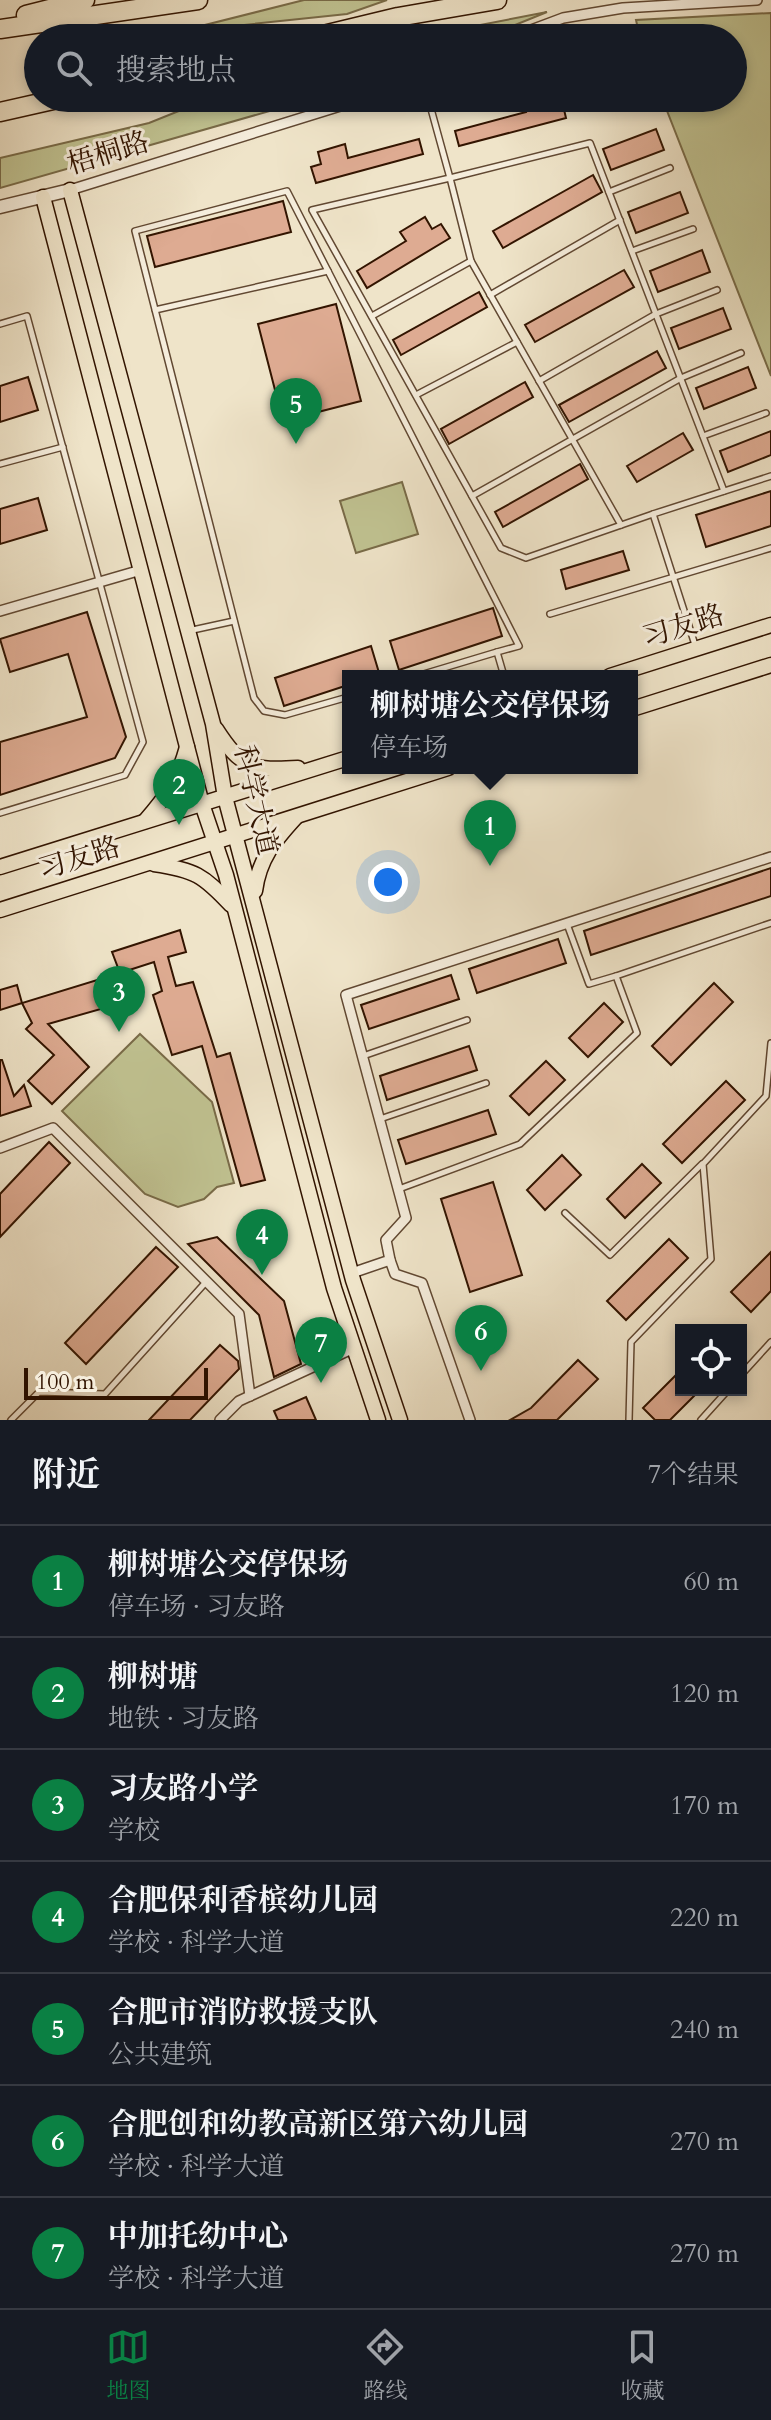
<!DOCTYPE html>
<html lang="zh">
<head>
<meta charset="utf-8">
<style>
  body { margin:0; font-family:Cardo,"Noto Serif SC",serif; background:#20242c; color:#f1f3f6 }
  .controls { position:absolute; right:24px; bottom:24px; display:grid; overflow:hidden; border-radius:0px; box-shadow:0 4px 12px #0003 }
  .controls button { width:72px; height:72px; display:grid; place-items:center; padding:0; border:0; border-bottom:2px solid #363941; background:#171b24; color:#f1f3f6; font:40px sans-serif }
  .scale { position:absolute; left:24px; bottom:20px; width:184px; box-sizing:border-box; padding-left:8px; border:4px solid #321400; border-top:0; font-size:22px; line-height:28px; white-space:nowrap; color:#321400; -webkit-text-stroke:6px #f5eddc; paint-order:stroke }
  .you { position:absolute; left:388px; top:882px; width:28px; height:28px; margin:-20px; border:6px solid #fff; border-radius:50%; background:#1a73e8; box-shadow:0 0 0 12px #1a73e833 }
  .badge { display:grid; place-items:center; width:52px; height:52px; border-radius:50%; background:#0b8043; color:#fff; font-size:26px; font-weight:700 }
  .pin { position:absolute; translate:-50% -66px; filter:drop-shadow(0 2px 4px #0008) }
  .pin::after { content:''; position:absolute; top:42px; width:28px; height:24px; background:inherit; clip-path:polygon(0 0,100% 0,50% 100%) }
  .popup { position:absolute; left:342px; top:670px; width:296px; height:104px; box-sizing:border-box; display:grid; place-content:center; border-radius:0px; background:#171b24; filter:drop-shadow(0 2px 6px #0005); font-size:26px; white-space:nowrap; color:#9ea1a6 }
  .popup b { font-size:30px; color:#f1f3f6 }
  .popup::after { content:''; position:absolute; left:50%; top:100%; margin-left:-16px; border:16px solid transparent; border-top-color:#171b24 }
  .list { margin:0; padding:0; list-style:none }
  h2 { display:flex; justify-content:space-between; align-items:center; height:104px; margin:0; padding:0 32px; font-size:34px }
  h2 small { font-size:26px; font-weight:400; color:#9ea1a6 }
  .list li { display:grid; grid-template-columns:52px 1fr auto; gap:24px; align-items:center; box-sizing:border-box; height:112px; padding:0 32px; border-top:2px solid #363941 }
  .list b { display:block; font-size:30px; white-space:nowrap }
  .list p { margin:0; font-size:26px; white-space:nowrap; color:#9ea1a6 }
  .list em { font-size:26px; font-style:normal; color:#9ea1a6 }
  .icon { flex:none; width:44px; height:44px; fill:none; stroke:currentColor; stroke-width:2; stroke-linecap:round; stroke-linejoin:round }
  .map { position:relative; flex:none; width:771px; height:1420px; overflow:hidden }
  .search { position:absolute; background:#171b24; box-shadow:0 4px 12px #0003; left:24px; right:24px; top:24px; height:88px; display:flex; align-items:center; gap:20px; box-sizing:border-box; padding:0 28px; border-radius:44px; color:#9ea1a6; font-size:30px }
  .sheet { height:888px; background:#171b24 }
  nav { display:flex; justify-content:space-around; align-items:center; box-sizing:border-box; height:112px; border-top:2px solid #363941; background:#171b24; font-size:22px; color:#9ea1a6 }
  nav a { display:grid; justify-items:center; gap:4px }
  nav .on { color:#0b8043 }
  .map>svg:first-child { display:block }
  .green { fill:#c0c291; stroke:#796b48; stroke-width:2 }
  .building { fill:#deab92; stroke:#321400; stroke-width:2 }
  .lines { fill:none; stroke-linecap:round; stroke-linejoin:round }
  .service-casing { stroke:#614832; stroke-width:8 }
  .minor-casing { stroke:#614832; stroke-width:12 }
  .tertiary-casing { stroke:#614832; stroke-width:15 }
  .primary-casing { stroke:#321400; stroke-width:17 }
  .motorway-casing { stroke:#321400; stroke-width:21 }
  .service { stroke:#f5eddc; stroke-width:5 }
  .minor { stroke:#f5eddc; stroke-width:9 }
  .tertiary { stroke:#f5eddc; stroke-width:12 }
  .primary { stroke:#efe4c9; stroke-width:14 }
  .motorway { stroke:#efe4c9; stroke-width:18 }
  .labels { text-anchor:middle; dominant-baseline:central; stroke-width:6; stroke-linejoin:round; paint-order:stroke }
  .street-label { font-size:28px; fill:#321400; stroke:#f5eddc }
</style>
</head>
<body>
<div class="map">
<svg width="771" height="1420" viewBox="0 0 771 1420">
  <rect width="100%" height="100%" fill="#efe4c9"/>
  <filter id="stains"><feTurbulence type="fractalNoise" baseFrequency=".0025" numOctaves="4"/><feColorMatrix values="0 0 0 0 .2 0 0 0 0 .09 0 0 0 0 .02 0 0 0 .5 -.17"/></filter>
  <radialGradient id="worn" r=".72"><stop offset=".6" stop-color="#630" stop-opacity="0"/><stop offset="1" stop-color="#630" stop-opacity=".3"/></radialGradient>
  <g class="green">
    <polygon points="304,0 387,0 347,14 177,32"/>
    <polygon points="547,12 483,38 413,38"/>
    <polygon points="771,13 771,376 662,98 733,98 733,38 640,38 636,20"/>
    <polygon points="211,98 315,98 0,188 0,158 149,123"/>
    <polygon points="402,482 418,534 356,553 340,501"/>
    <polygon points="140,1034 212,1102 234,1183 217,1187 204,1199 178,1207 145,1194 62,1111"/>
  </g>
  <g class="building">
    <polygon points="522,98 551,98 552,104 562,101 566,118 459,146 455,131 526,112"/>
    <polygon points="656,129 664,150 611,170 603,149"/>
    <polygon points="419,139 423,154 316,183 311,167 321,164 318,152 345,144 348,158"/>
    <polygon points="593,175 602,192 503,248 493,231"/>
    <polygon points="680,192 688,213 636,233 628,212"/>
    <polygon points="283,201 291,232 155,267 147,236"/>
    <polygon points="425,217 432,229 441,224 450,238 367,288 357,271 406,241 400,232"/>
    <polygon points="702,250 710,272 658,292 650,271"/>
    <polygon points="624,270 634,287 535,342 525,325"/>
    <polygon points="479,292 487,307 401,355 393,340"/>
    <polygon points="336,304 361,401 283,421 258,324"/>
    <polygon points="723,308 731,329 679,349 671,328"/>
    <polygon points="657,351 666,368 569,422 559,405"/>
    <polygon points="748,367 756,388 704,409 696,388"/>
    <polygon points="28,377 38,410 0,422 0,386"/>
    <polygon points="525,382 533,397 449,444 441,429"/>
    <polygon points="771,431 771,455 728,472 720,451"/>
    <polygon points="683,433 693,450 637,482 627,466"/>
    <polygon points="580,464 588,479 503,527 495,512"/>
    <polygon points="771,491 771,526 706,547 696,515"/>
    <polygon points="38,498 47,530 0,544 0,509"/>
    <polygon points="623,551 629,570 566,589 561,570"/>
    <polygon points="493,608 502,636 399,670 390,641"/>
    <polygon points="87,612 126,737 115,758 0,795 0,742 87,717 68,654 10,672 0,639"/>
    <polygon points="371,646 380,676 348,676 348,685 284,706 275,678"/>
    <polygon points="771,868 771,896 591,955 584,931"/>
    <polygon points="180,930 186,952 168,957 176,986 193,982 217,1057 230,1053 265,1180 241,1186 202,1046 172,1055 153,995 162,991 154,962 120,973 112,952"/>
    <polygon points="558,939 566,963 477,993 469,969"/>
    <polygon points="120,973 125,996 137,1005 124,1019 111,1006 48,1024 89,1067 52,1104 28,1081 54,1055 26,1029 32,1023 22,1003"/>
    <polygon points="451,975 459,999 369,1029 361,1005"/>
    <polygon points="714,983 733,1002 671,1065 652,1046"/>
    <polygon points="17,985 22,1003 0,1010 0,990"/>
    <polygon points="604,1003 623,1022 588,1057 569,1038"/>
    <polygon points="469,1046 477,1070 387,1100 380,1076"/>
    <polygon points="0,1060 2,1060 14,1096 24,1085 31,1106 0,1116"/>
    <polygon points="546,1061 565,1080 529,1115 510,1096"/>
    <polygon points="726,1081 745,1100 682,1163 663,1144"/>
    <polygon points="488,1110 496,1134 406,1164 398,1140"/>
    <polygon points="49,1142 70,1163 0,1237 0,1194"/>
    <polygon points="562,1155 581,1175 545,1210 527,1190"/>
    <polygon points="642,1164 661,1183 625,1218 607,1199"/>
    <polygon points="493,1182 522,1275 470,1292 441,1199"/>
    <polygon points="217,1237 284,1301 301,1364 274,1377 259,1315 188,1244"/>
    <polygon points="669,1239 688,1258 626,1320 607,1301"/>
    <polygon points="156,1247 178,1267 86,1364 65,1343"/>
    <polygon points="771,1252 771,1291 751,1312 731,1292"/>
    <polygon points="220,1345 238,1361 239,1369 190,1420 149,1420"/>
    <polygon points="578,1360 598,1379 557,1420 510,1420 531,1408"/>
    <polygon points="681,1370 681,1390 700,1390 670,1420 655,1420 643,1408"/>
    <polygon points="306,1397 316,1420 278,1420 274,1411"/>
  </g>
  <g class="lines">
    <defs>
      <g id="service">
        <polyline points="428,98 450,178 312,210 501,548 526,558 653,514"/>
        <polyline points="609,192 670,168"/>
        <polyline points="632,251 693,229"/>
        <polyline points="328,271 519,646 497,652"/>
        <polyline points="490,295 620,220"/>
        <polyline points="155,310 328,271 287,191 135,231 254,698 264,711 285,715 348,697"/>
        <polyline points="372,316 471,261"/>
        <polyline points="0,324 27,316 143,742 125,775 0,813"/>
        <polyline points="539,381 656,314 717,290"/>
        <polyline points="416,395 517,342"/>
        <polyline points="703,436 766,413"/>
        <polyline points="0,464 63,447"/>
        <polyline points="472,496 681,378 741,353"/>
        <polyline points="621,525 471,261 450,178 590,143 724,491"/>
        <polyline points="550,614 771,548"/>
        <polyline points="188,631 234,621"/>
        <polyline points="696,648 653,514 771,476"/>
        <polyline points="417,676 497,652 504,676"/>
        <polyline points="567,924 589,984 616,976"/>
        <polyline points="363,1056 467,1020"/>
        <polyline points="380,1119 486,1083"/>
        <polyline points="399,1189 520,1144 637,1033 616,976 771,923"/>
        <polyline points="565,1213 610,1255 702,1164"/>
        <polyline points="741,1375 771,1342"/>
        <polyline points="11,1420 39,1392 105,1394 206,1282"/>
        <polyline points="629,1420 631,1342 711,1259 703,1164 766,1096 771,1043"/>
        <polyline points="701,1420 728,1390"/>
      </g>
      <g id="minor">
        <polyline points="510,38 563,18 623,8 757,0"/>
        <polyline points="70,190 366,98"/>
        <polyline points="0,611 141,570"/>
        <polyline points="0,1148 53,1128 239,1314 250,1396"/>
        <polyline points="390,1260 395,1274 422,1283 470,1420"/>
        <polyline points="352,1273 390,1260 386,1240 406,1218 346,995 771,857"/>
        <polyline points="220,1420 239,1401 354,1348"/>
      </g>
      <polyline id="tertiary" points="0,207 70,190"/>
      <g id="primary">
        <polyline points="70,190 213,724 225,797 353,1280 400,1420"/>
        <polyline points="43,197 202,804 226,875 334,1288 378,1420"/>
        <polyline points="610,676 771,625"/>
        <polyline points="632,709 771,665"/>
        <path d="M216,729C241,768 253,771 298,768"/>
        <path d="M145,821C167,796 178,780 187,747"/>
        <path d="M154,864C195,870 203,875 231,905"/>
        <polyline points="0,867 348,758"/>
        <path d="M255,891C259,859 274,841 296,817"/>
        <polyline points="0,910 448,768"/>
      </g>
      <g id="motorway">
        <polyline points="26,15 85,0"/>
        <polyline points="0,29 198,0"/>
        <polyline points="311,38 398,17 497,0"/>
        <polyline points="0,112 62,98"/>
      </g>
    </defs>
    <use href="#service" class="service-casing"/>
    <use href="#minor" class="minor-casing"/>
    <use href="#tertiary" class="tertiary-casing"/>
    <use href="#primary" class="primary-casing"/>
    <use href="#motorway" class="motorway-casing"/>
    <use href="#service" class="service"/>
    <use href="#minor" class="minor"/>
    <use href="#tertiary" class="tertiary"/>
    <use href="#primary" class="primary"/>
    <use href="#motorway" class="motorway"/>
  </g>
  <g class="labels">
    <g class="street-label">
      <text transform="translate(108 153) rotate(-17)">梧桐路</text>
      <text transform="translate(683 626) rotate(-17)">习友路</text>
      <text transform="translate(256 800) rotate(77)">科学大道</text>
      <text transform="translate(79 858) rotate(-17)">习友路</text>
    </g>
  </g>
  <rect width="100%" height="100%" filter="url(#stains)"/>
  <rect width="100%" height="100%" fill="url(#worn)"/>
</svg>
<div class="controls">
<button><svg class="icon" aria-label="locate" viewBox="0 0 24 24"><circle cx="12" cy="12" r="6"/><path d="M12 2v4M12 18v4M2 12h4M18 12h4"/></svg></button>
</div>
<div class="scale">100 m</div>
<div class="you"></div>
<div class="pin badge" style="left:490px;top:866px">1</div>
<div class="popup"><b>柳树塘公交停保场</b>停车场</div>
<div class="pin badge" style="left:179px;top:825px">2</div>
<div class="pin badge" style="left:119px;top:1032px">3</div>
<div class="pin badge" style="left:262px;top:1275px">4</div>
<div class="pin badge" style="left:296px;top:444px">5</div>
<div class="pin badge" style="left:481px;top:1371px">6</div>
<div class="pin badge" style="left:321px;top:1383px">7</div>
<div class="search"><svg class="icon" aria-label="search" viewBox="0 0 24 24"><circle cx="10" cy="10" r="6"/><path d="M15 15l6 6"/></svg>搜索地点</div>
</div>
<section class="sheet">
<h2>附近<small>7个结果</small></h2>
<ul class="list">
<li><span class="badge">1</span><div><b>柳树塘公交停保场</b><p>停车场 · 习友路</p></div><em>60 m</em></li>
<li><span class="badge">2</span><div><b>柳树塘</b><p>地铁 · 习友路</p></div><em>120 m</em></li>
<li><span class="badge">3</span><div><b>习友路小学</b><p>学校</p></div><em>170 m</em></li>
<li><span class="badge">4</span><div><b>合肥保利香槟幼儿园</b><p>学校 · 科学大道</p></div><em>220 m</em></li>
<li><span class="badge">5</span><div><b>合肥市消防救援支队</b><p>公共建筑</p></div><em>240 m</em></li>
<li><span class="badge">6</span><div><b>合肥创和幼教高新区第六幼儿园</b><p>学校 · 科学大道</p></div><em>270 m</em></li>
<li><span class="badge">7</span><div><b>中加托幼中心</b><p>学校 · 科学大道</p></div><em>270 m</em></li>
</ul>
</section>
<nav>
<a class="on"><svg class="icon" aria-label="map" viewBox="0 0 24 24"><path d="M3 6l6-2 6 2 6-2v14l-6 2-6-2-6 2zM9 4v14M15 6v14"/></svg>地图</a>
<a><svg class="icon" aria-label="directions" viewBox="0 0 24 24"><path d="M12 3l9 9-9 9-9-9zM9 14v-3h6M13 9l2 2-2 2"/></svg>路线</a>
<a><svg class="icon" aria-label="saved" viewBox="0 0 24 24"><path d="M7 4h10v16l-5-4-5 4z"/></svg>收藏</a>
</nav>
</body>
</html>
